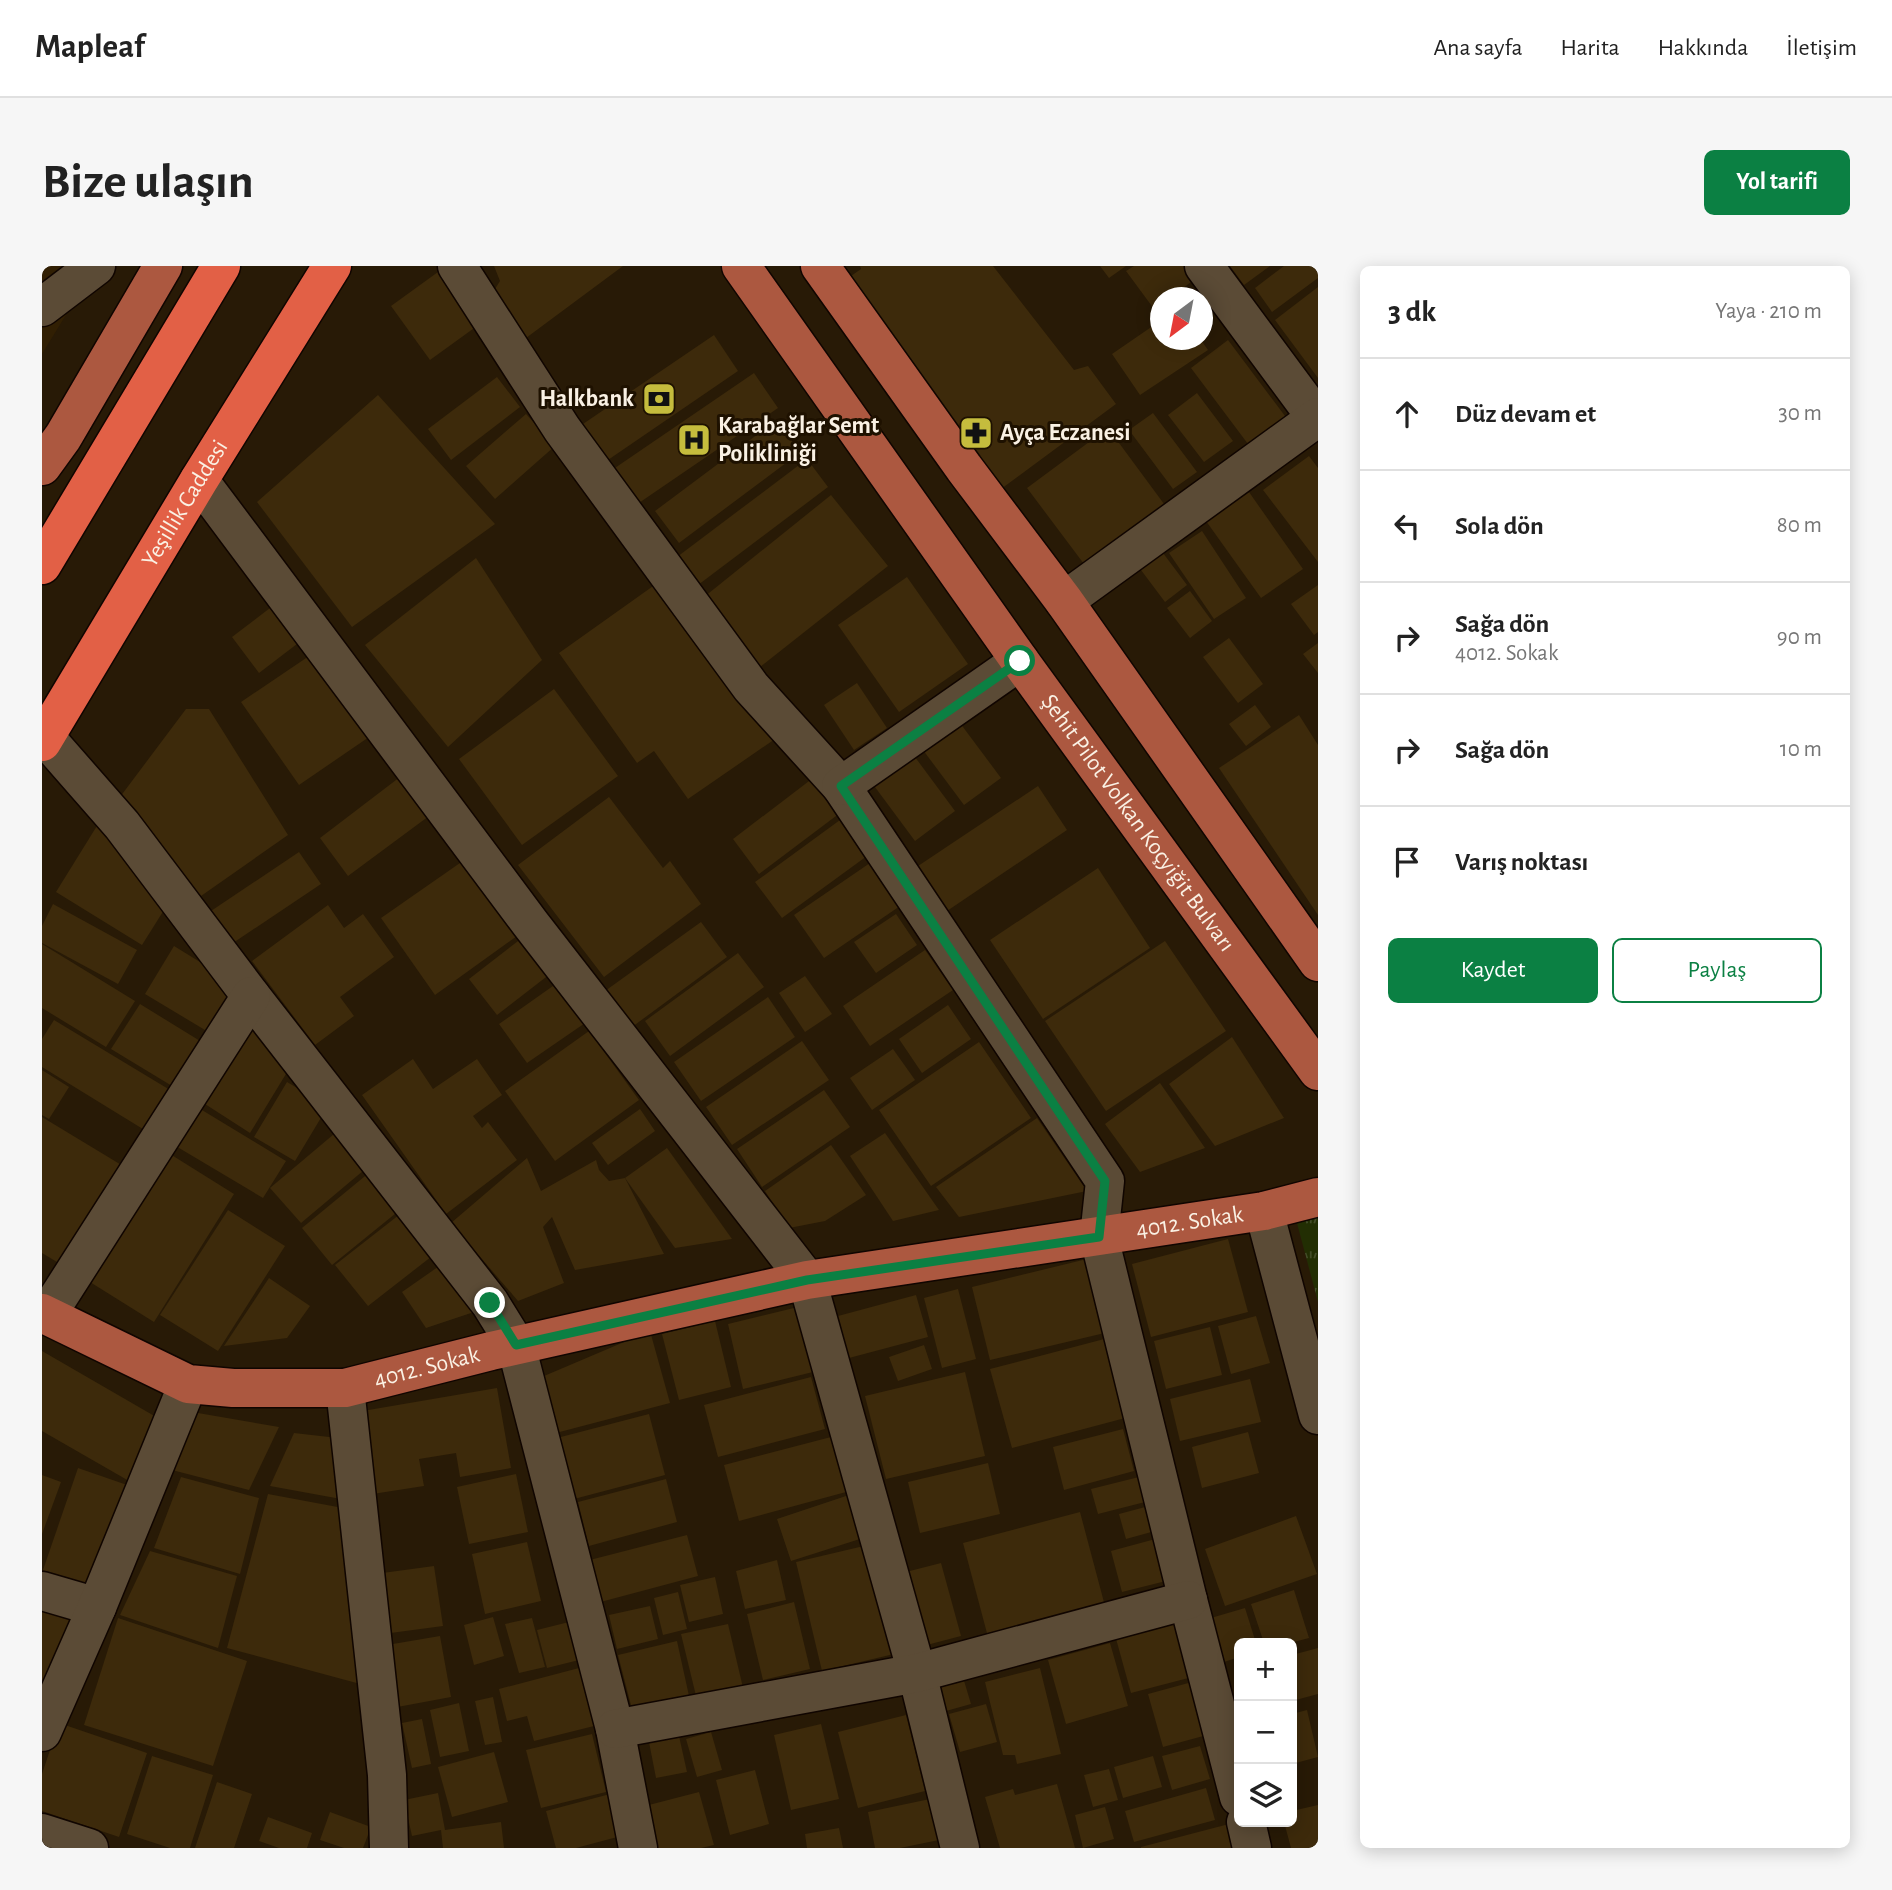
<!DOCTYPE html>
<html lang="tr">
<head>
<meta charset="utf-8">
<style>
  body { margin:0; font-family:"Alegreya Sans",sans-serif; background:#f6f6f6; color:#222 }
  .controls { position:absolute; right:21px; bottom:21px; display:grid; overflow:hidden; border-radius:10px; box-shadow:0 4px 18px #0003 }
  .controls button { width:63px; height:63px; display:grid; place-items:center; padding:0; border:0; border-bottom:2px solid #e0e0e0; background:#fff; color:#222; font:35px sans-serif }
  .compass { position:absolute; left:1108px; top:21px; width:63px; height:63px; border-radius:50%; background:#fff; box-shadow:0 4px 18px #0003; rotate:212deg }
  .stop { position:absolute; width:21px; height:21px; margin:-16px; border:5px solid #0b8043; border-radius:50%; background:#fff }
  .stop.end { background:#0b8043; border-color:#fff; box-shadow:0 2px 7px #0008 }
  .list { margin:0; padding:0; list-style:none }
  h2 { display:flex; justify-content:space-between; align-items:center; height:91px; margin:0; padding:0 28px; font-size:30px }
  h2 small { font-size:23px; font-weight:400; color:#767676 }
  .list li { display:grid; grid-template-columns:46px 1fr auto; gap:21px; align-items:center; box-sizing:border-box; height:112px; padding:0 28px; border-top:2px solid #e0e0e0 }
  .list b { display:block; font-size:26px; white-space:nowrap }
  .list p { margin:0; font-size:23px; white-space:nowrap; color:#767676 }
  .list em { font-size:23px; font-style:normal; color:#767676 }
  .actions { display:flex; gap:14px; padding:21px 28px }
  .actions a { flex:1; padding:16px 0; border:2px solid #0b8043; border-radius:10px; text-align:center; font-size:24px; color:#0b8043 }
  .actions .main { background:#0b8043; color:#fff }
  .icon { flex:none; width:38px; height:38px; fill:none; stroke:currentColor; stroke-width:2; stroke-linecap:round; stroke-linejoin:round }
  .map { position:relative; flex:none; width:1276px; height:1582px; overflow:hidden; border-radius:10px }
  header { display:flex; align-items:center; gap:42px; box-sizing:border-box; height:98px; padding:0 35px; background:#fff; border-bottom:2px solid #e0e0e0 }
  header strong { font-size:33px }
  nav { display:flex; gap:38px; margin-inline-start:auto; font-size:24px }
  .intro { display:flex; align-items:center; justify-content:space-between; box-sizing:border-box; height:168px; padding:0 42px }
  h1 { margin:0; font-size:49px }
  .button { padding:18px 32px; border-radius:10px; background:#0b8043; color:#fff; font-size:24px; font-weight:700 }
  main { display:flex; gap:42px; padding:0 42px }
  aside { flex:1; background:#fff; border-radius:10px; box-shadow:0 4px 18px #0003 }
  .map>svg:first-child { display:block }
  .built { fill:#311f03 }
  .grass { fill:url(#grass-tufts) }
  .building { fill:#3d2a0b }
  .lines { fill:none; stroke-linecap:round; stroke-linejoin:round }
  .minor-casing { stroke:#100500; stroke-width:41 }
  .major-casing { stroke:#100500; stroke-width:41 }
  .highway-casing { stroke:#100500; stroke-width:41 }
  .minor { stroke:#5b4b36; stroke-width:38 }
  .major { stroke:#ac5840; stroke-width:38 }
  .highway { stroke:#e26046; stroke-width:38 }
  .route { stroke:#0b8043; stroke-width:9 }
  .labels { text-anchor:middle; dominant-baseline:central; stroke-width:6; stroke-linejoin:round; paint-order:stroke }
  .poi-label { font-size:24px; font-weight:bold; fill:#faf1e4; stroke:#1e1100; text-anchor:start }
  .street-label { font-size:24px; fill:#faf1e4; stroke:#1e1100 }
</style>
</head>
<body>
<header>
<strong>Mapleaf</strong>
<nav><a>Ana sayfa</a><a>Harita</a><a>Hakkında</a><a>İletişim</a></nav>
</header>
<div class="intro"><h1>Bize ulaşın</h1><a class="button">Yol tarifi</a></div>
<main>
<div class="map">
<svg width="1276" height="1582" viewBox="0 0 1276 1582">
  <defs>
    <pattern id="grass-tufts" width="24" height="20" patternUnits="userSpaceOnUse" patternTransform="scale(1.75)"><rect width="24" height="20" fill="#222e03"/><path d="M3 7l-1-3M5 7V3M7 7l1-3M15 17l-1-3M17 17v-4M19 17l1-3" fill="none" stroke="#434d28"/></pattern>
  </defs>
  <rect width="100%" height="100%" fill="#281a06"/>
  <polygon class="built" points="0,0 54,0 0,88"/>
  <polygon class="grass" points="1276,951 1276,1036 1255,957"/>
  <g class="building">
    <polygon points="452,0 581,0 484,72 448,31 458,15"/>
    <polygon points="818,0 951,0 1032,104 1046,100 1074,138 959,223 809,10 819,3"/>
    <polygon points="1058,0 1084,0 1067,12"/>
    <polygon points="1092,0 1150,0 1157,10 1128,32 1118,32 1118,38 1112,43 1084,5"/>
    <polygon points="1188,0 1228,0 1202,19"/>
    <polygon points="1242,0 1276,0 1276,12 1230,46 1213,22"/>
    <polygon points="396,6 435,60 388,94 349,40"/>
    <polygon points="1276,21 1276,112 1233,54"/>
    <polygon points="1118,55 1118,74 1159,74 1166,84 1098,129 1070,88"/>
    <polygon points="672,69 696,105 563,196 538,160"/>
    <polygon points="1186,74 1246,154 1209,182 1149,102"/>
    <polygon points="712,107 736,142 591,241 567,206"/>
    <polygon points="455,111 478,141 409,194 386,163"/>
    <polygon points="1155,127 1191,175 1162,196 1126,149"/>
    <polygon points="336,129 453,258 310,361 215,236"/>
    <polygon points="1111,147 1155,206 1131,223 1087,164"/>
    <polygon points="484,148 513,180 453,233 424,200"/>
    <polygon points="736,153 760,185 637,277 613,245"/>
    <polygon points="1066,162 1125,242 1045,302 985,222"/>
    <polygon points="1267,190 1276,202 1276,296 1221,224"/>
    <polygon points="765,193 786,221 652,322 631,294"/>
    <polygon points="1207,226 1261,303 1219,332 1164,255"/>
    <polygon points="789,229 846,300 718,401 662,331"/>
    <polygon points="1160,265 1204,332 1172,353 1127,287"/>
    <polygon points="1121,287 1145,319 1123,336 1099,304"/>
    <polygon points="434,292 500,394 406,481 323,379"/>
    <polygon points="865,311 926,398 857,446 796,359"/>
    <polygon points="621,313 733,473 646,533 612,485 595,497 517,387"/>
    <polygon points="1276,319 1276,366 1272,369 1249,338"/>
    <polygon points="1148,325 1170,355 1148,372 1125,342"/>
    <polygon points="228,342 255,378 217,407 190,371"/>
    <polygon points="1187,372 1221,418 1196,437 1161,391"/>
    <polygon points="1276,377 1276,407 1261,388"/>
    <polygon points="273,386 330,469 257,519 199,436"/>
    <polygon points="815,417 845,462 812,484 782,439"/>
    <polygon points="512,423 576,510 480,579 417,493"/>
    <polygon points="1213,439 1229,461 1204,480 1187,458"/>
    <polygon points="144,443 167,443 246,569 159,630 75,535"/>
    <polygon points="1257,449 1276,479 1276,649 1177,502"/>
    <polygon points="918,457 959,512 922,539 881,484"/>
    <polygon points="870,487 913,545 873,575 830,517"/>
    <polygon points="358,511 387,550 306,610 278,572"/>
    <polygon points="771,512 798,547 717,608 691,573"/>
    <polygon points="996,520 1025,564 905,645 876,600"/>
    <polygon points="567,531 621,602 628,595 659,638 562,711 476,599"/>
    <polygon points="798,554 825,590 740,652 713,616"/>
    <polygon points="58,555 127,636 100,679 14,626"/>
    <polygon points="257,586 279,618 188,679 166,647"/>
    <polygon points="428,590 482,665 393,729 339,652"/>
    <polygon points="828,597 858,640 782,692 752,649"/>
    <polygon points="1056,602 1108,682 1001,753 948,674"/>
    <polygon points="11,638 95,684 76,718 0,677 0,660"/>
    <polygon points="286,639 302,662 321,648 352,691 298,731 312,750 273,779 210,695"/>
    <polygon points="854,648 875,679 834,707 812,676"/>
    <polygon points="659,656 685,691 590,761 563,725"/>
    <polygon points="480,672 508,708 455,749 427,713"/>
    <polygon points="1123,675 1184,765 1064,845 1003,755"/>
    <polygon points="0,678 93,735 64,781 0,742"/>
    <polygon points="132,680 197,720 168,767 103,728"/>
    <polygon points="883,684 911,724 828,780 801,740"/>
    <polygon points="696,687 722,721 628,790 603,755"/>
    <polygon points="763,710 790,748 763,766 737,727"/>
    <polygon points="518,715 546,755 485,797 457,758"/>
    <polygon points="726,731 753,771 659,835 632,796"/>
    <polygon points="98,738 163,778 135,823 69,783"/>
    <polygon points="906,739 929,773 880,807 857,773"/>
    <polygon points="216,751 250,798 208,867 163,838"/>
    <polygon points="12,754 133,827 109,868 0,801 0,773"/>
    <polygon points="547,765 597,834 513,895 463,825"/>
    <polygon points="1190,771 1242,852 1173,880 1127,818"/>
    <polygon points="760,775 787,814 690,879 664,841"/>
    <polygon points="937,776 989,852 889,920 837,844"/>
    <polygon points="851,783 873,814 830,844 808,812"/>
    <polygon points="371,793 391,823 435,793 460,829 431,850 440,862 446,856 475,894 404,948 320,829"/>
    <polygon points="0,804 27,821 7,853 0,849"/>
    <polygon points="245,816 286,840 253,895 212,871"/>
    <polygon points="1118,817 1163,882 1098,906 1063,858"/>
    <polygon points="782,824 808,861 720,921 695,883"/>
    <polygon points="155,841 244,895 221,932 132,879"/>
    <polygon points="598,843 613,865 566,899 550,877"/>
    <polygon points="0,851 86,903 25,1002 0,987"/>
    <polygon points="995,852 1045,925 917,951 894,921"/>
    <polygon points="298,863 328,899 259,957 228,922"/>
    <polygon points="843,867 897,944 851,955 808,890"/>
    <polygon points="789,879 824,929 783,955 747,962 723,925"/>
    <polygon points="625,882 690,973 633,982 583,912"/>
    <polygon points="128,888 192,928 112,1056 48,1016"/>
    <polygon points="485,892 499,925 554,894 557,904 567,915 583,912 622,988 533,1004 510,951 501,961 522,1017 476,1035 409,957"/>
    <polygon points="328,906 359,943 290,999 260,962"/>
    <polygon points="186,944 243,980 176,1085 118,1049"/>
    <polygon points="362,945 394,987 326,1040 293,999"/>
    <polygon points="1186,973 1206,1046 1109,1071 1090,998"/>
    <polygon points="1049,992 1067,1066 948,1094 930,1021"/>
    <polygon points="403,996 441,1043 384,1062 360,1026"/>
    <polygon points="227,1012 268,1040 245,1072 182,1080"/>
    <polygon points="916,1023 934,1093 900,1102 882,1032"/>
    <polygon points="874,1029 886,1071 807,1092 796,1050"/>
    <polygon points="756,1041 771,1106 701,1123 686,1058"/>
    <polygon points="1214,1050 1228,1097 1189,1108 1176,1060"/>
    <polygon points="673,1055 689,1121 637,1134 620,1068"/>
    <polygon points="1168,1061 1180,1109 1124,1123 1112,1075"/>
    <polygon points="608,1065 628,1137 510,1168 495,1113"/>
    <polygon points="1066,1072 1087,1151 970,1182 948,1103"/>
    <polygon points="882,1079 890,1103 856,1115 847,1091"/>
    <polygon points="0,1085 121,1155 87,1215 0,1165"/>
    <polygon points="923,1106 943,1190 844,1213 823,1130"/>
    <polygon points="769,1111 783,1163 676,1191 662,1139"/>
    <polygon points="1208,1113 1219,1156 1138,1175 1128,1133"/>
    <polygon points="455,1122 469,1202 418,1211 414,1187 377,1193 382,1220 324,1229 309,1147"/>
    <polygon points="156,1147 237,1161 207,1224 130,1204"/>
    <polygon points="607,1148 623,1209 532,1233 515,1172"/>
    <polygon points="1081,1163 1092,1205 1022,1224 1011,1181"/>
    <polygon points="1206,1166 1217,1207 1160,1222 1150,1181"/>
    <polygon points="252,1167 296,1172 299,1233 228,1220"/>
    <polygon points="789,1171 804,1226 697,1255 682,1199"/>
    <polygon points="946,1197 958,1248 878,1267 866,1216"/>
    <polygon points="36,1202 88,1220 53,1321 1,1304"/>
    <polygon points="474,1208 486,1266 427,1278 415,1221"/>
    <polygon points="0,1209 19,1216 0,1268"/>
    <polygon points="1101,1210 1107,1235 1056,1248 1049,1223"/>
    <polygon points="139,1211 217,1232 198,1308 112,1282"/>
    <polygon points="624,1213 635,1256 547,1280 536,1236"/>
    <polygon points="226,1228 301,1242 322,1419 185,1382"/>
    <polygon points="807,1229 821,1272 749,1295 735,1253"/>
    <polygon points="1107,1240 1113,1265 1084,1273 1077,1248"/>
    <polygon points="1038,1246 1063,1340 946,1371 921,1277"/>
    <polygon points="1254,1250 1275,1308 1183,1340 1163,1283"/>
    <polygon points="645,1269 656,1310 551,1338 540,1296"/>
    <polygon points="1117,1272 1128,1314 1080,1326 1069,1285"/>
    <polygon points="485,1276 499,1335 443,1348 430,1288"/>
    <polygon points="826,1279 852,1388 780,1405 754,1296"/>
    <polygon points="108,1285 195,1310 176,1382 78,1349"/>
    <polygon points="735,1294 744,1334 703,1343 694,1305"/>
    <polygon points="899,1297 919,1370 881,1380 860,1307"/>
    <polygon points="392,1300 401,1360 341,1368 333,1308"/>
    <polygon points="673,1311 681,1348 647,1356 638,1319"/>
    <polygon points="1252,1324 1267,1372 1248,1377 1222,1377 1209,1338"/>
    <polygon points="636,1326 645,1363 621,1369 612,1332"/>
    <polygon points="752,1336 768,1403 721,1414 705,1348"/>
    <polygon points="0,1339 34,1353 0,1424"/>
    <polygon points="608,1340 616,1373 575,1383 567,1349"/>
    <polygon points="1203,1342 1214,1377 1197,1377 1197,1391 1176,1398 1162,1354"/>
    <polygon points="451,1351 462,1390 432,1399 422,1359"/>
    <polygon points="1138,1351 1154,1410 1089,1427 1073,1369"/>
    <polygon points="76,1352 205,1395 171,1500 42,1459"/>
    <polygon points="490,1352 503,1401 477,1407 463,1358"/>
    <polygon points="527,1356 537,1394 505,1402 495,1364"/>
    <polygon points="686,1358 702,1426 656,1438 639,1368"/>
    <polygon points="398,1370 409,1431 350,1442 339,1380"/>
    <polygon points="635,1375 647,1430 590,1443 576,1389"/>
    <polygon points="1068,1377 1086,1440 1024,1458 1006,1394"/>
    <polygon points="1276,1382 1276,1428 1250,1435 1250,1389"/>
    <polygon points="537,1402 552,1460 492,1475 485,1450 465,1455 457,1423"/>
    <polygon points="998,1402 1019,1488 975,1498 973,1489 961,1489 943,1416"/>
    <polygon points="920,1408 929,1438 904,1445 895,1415"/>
    <polygon points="1150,1416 1165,1469 1121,1481 1106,1428"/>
    <polygon points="451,1431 460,1476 443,1479 433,1435"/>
    <polygon points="417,1437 427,1485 398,1491 388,1444"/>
    <polygon points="944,1438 955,1476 918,1486 907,1448"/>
    <polygon points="1265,1444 1276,1491 1250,1498 1250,1448"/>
    <polygon points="864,1449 883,1525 816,1542 796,1466"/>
    <polygon points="380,1453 389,1498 370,1502 360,1457"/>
    <polygon points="17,1457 105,1487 77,1571 0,1545 0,1508"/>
    <polygon points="779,1458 797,1533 749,1544 732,1469"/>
    <polygon points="669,1466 680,1504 655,1511 644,1473"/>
    <polygon points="550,1468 564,1526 499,1542 484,1484"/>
    <polygon points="637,1470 645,1506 614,1512 607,1476"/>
    <polygon points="1158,1480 1168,1513 1130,1524 1120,1490"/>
    <polygon points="452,1486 466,1536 410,1551 396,1501"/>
    <polygon points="110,1490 171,1509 148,1582 128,1582 85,1568"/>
    <polygon points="1111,1490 1120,1521 1081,1532 1072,1501"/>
    <polygon points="1067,1503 1076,1534 1051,1541 1042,1509"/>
    <polygon points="713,1504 727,1558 688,1569 674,1514"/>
    <polygon points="175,1516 210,1528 192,1582 153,1582"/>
    <polygon points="1015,1518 1033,1582 958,1582 943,1531 971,1523 973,1529"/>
    <polygon points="1164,1522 1173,1554 1092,1576 1083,1545"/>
    <polygon points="657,1526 672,1579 659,1582 615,1582 603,1540"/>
    <polygon points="396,1527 403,1564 459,1556 462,1582 401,1582 399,1564 370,1570 362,1534"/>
    <polygon points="568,1528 579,1570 534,1582 514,1582 504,1545"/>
    <polygon points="888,1533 897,1574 858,1582 833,1582 826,1546"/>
    <polygon points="1276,1539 1276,1582 1249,1582 1242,1556 1250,1556 1250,1545"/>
    <polygon points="1063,1541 1072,1573 1041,1582 1033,1549"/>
    <polygon points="288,1546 329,1561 321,1582 302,1582 278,1574"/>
    <polygon points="226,1551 270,1567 265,1582 237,1582 217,1575"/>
    <polygon points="1187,1558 1193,1582 1099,1582 1099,1581"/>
    <polygon points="797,1562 801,1582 765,1582 763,1568"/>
  </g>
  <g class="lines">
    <defs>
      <g id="minor">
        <polyline points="415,0 520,163 709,421 799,520 1063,915 1057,971 1146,1334 1197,1531"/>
        <polyline points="1162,0 1276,154"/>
        <polyline points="0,41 54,0"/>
        <polyline points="157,214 488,657 765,1014 875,1407 918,1582"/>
        <polyline points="1022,335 1276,151"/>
        <polyline points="3,471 80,559 209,730 448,1037 474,1079 573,1463 596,1582"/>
        <polyline points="799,520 978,395"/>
        <polyline points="1222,945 1276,1149"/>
        <polyline points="5,1049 209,730"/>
        <polyline points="303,1122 345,1509 347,1582"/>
        <polyline points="0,1325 55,1341"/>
        <polyline points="573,1463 875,1407 1146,1334"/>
        <polyline points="0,1466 55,1341 146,1118"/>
        <polyline points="1204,1556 1210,1582"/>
        <polyline points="0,1567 47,1582"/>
      </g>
      <g id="major">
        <path id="s1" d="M699,0L978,395L1276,805"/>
        <polyline points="778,0 922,202 1022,335 1276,696"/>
        <polyline points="0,200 21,171 121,0"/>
        <path id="s2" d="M0,1047L146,1118L191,1122H303L449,1085L765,1014L1222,945L1276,931"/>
      </g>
      <g id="highway">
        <polyline points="0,299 179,0"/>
        <path id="s3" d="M0,476L157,214L290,0"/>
      </g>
    </defs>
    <use href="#minor" class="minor-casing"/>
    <use href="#major" class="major-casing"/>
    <use href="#highway" class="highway-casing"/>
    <use href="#minor" class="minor"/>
    <use href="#major" class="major"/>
    <use href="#highway" class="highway"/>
  </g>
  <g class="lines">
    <polyline class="route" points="448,1037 474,1079 765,1014 1057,971 1063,915 799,520 978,395"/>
  </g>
  <defs>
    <symbol id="bank-square" viewBox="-11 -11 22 22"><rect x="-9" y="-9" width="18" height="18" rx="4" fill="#c5bc3d" stroke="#1e1100"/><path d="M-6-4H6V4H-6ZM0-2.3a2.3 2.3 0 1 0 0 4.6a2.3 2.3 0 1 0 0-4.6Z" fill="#111"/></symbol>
    <symbol id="pharmacy-square" viewBox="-11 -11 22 22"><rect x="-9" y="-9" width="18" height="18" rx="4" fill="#c5bc3d" stroke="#1e1100"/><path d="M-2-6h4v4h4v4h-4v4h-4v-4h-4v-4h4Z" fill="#111"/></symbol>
    <symbol id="hospital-square" viewBox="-11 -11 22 22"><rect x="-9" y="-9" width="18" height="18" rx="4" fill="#c5bc3d" stroke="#1e1100"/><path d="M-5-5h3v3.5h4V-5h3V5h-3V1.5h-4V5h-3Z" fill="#111"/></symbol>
  </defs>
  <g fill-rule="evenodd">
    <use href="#bank-square" x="598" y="114" width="38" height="38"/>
    <use href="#pharmacy-square" x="915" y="148" width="38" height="38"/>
    <use href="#hospital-square" x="633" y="155" width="38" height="38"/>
  </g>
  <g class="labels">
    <g class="poi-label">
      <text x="592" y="133" text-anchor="end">Halkbank</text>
      <text x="676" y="160">Karabağlar Semt<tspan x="676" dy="28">Polikliniği</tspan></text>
      <text x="958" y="167">Ayça Eczanesi</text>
    </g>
    <g class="street-label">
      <text stroke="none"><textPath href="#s3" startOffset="278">Yeşillik Caddesi</textPath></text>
      <text stroke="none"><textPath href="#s1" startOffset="684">Şehit Pilot Volkan Koçyiğit Bulvarı</textPath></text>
      <text stroke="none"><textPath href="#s2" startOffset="1181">4012. Sokak</textPath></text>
      <text stroke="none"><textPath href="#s2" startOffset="404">4012. Sokak</textPath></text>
    </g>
  </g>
</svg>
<div class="controls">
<button>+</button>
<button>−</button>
<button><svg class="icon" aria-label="layers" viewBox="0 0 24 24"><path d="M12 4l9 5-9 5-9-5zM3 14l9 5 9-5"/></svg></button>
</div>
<svg class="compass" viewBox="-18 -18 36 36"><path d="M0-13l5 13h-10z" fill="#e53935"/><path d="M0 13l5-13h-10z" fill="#767676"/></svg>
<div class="stop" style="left:978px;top:395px"></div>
<div class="stop end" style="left:448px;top:1037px"></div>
</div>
<aside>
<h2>3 dk<small>Yaya · 210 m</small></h2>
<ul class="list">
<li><svg class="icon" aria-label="ahead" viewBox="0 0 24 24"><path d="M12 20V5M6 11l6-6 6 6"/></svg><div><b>Düz devam et</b></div><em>30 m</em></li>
<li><svg class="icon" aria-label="left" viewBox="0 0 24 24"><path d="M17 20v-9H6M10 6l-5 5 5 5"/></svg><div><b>Sola dön</b></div><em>80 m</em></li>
<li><svg class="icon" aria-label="right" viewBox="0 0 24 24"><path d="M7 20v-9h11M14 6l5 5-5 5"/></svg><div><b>Sağa dön</b><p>4012. Sokak</p></div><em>90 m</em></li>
<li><svg class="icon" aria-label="right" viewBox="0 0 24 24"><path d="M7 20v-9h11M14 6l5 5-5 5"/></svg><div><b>Sağa dön</b></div><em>10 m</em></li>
<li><svg class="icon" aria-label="arrive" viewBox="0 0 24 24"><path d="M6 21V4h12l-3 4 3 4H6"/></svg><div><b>Varış noktası</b></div></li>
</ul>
<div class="actions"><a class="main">Kaydet</a><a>Paylaş</a></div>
</aside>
</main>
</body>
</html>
